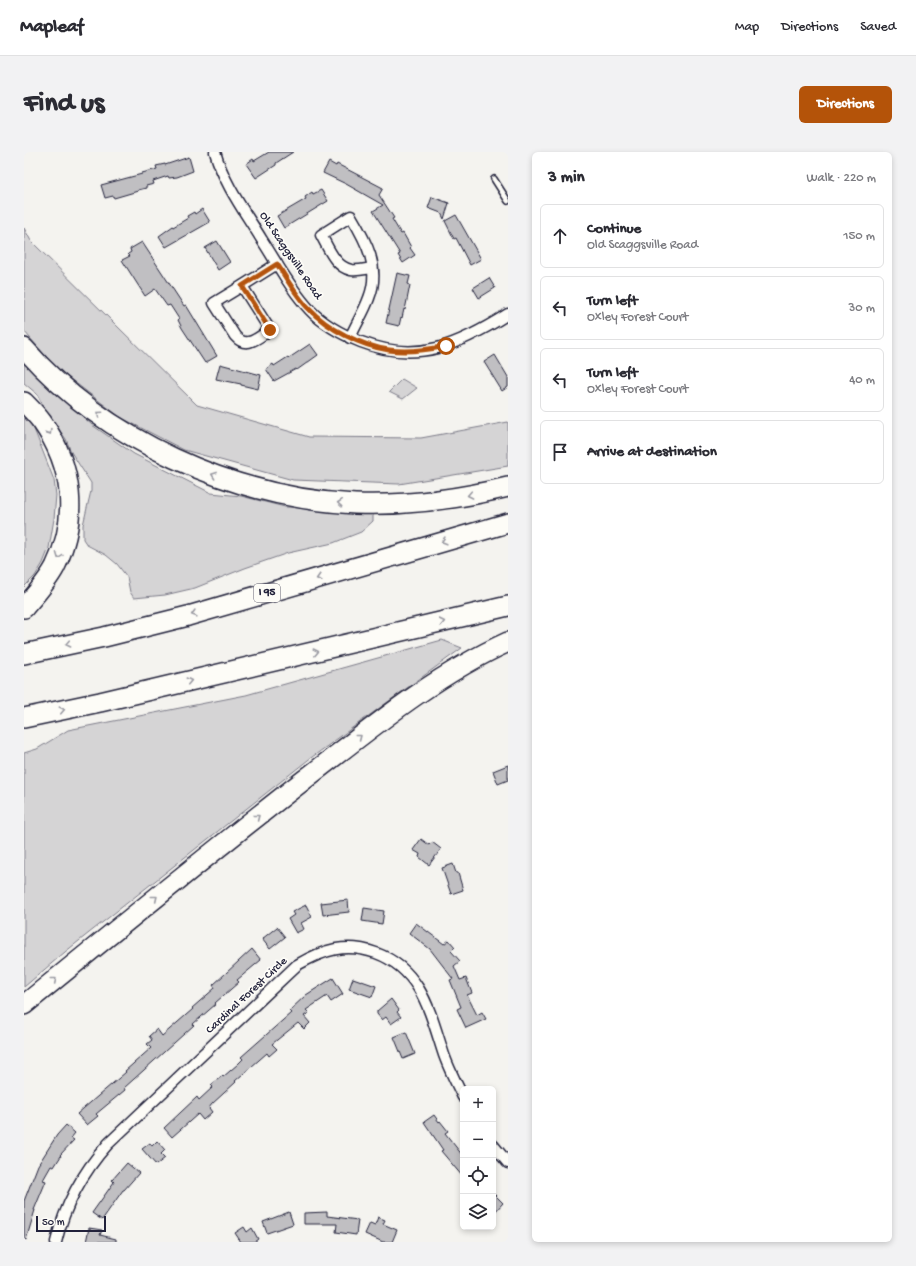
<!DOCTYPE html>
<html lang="en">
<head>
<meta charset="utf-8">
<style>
  body { margin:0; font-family:"Gochi Hand",sans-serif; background:#f2f2f3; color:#2b2b33 }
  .controls { position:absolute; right:12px; bottom:12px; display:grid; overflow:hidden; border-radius:6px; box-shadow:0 2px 6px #0003 }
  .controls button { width:36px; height:36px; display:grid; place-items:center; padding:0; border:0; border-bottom:1px solid #e1e1e2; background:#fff; color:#2b2b33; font:20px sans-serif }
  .scale { position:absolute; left:12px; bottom:10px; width:70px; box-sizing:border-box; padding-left:4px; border:2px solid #22223b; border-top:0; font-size:11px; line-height:14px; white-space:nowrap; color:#22223b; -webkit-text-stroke:3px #fdfcf7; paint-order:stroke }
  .stop { position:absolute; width:12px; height:12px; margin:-9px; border:3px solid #b45309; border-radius:50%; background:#fff }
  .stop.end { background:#b45309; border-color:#fff; box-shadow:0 1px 4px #0008 }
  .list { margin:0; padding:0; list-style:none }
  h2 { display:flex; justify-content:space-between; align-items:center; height:52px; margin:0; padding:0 16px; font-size:17px }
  h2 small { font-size:13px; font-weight:400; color:#7c7c81 }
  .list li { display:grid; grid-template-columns:26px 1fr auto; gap:12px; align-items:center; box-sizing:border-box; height:64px; margin:0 8px 8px; padding:0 8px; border:1px solid #e1e1e2; border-radius:6px }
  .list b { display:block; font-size:15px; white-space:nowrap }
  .list p { margin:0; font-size:13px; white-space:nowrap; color:#7c7c81 }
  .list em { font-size:13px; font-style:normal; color:#7c7c81 }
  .icon { flex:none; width:22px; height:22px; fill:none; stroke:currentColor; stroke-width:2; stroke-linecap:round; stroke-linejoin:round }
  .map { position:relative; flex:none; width:484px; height:1090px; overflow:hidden; border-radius:6px }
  header { display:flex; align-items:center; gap:24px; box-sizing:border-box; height:56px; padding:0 20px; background:#fff; border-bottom:1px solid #e1e1e2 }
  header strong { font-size:19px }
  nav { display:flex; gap:22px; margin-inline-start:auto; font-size:14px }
  .intro { display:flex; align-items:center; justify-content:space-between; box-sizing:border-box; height:96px; padding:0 24px }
  h1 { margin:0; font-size:28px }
  .button { padding:10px 18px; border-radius:6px; background:#b45309; color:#fff; font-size:14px; font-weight:700 }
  main { display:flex; gap:24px; padding:0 24px }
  aside { flex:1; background:#fff; border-radius:6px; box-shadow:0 2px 6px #0003 }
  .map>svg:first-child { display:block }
  .green { fill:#d5d4d5; stroke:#7c7b88 }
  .building { fill:#c0bfc2; stroke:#22223b }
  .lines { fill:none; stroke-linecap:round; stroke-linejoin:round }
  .lane-casing { stroke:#22223b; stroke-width:8 }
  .street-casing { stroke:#22223b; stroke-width:13 }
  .highway-casing { stroke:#22223b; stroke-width:22 }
  .lane { stroke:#fdfcf7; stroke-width:5 }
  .street { stroke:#fdfcf7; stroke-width:10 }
  .highway { stroke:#fdfcf7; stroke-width:19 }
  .oneway { stroke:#9a9aa2 }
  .route { stroke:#b45309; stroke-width:5 }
  .labels { text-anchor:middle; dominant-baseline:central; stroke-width:3.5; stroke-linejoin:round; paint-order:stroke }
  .shield { fill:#fdfcf7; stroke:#646373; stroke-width:1 }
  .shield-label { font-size:11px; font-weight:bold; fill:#22223b }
  .street-label { font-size:12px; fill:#22223b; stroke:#fdfcf7 }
</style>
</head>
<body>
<header>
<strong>Mapleaf</strong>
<nav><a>Map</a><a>Directions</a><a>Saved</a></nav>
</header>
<div class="intro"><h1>Find us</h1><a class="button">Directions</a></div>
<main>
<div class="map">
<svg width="484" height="1090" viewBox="0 0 484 1090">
  <rect width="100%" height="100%" fill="#f4f3ef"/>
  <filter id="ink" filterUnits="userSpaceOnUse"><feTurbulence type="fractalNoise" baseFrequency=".025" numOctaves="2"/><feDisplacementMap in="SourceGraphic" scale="8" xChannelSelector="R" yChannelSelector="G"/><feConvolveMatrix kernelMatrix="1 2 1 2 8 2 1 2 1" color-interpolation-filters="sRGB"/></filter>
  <g filter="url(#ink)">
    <g class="green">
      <polygon points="0,76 7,89 173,253 285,285 397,286 484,270 484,314 375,332 269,328 160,298 96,265 32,216 0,179"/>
      <polygon points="0,210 68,273 110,302 187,341 217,344 261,355 301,356 342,360 349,362 349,369 337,380 309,391 264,401 221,416 171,436 141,443 110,446 106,440 103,425 93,412 82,403 63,393 59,387 59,373 67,339 67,331 47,300 42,287 24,263 13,242 0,231"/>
      <polygon points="378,227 393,236 379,247 365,240"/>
      <polygon points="0,265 10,277 30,328 32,343 30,367 25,396 19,411 11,424 0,435"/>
      <polygon points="418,488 438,496 284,608 41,800 0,835 0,601 13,597 44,578 222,543"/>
    </g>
    <g class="building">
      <polygon points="245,0 269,0 252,11 252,13 232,26 222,12 229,7 230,9"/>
      <polygon points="165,5 169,19 153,25 145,26 144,24 129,29 130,32 122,34 122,36 114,38 114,39 90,46 89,44 81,46 77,33 118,22 118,21 133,17 132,14 141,12 141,13"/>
      <polygon points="305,10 312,14 313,12 359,36 355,43 370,66 368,67 377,82 379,81 387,95 386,96 391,103 379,111 374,103 376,102 349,59 359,53 322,32 299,21"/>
      <polygon points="297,38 304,49 260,76 253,64 282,47 281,45 288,40 289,42"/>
      <polygon points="408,45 425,51 420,67 417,61 404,56"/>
      <polygon points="178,57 186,70 142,95 135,84 149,74 149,75 164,66 163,64 170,60 171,62"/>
      <polygon points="432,63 457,107 446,113 432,86 430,87 421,69"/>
      <polygon points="193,89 206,110 194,118 181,96"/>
      <polygon points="118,90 160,154 162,153 193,204 181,211 158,176 154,168 155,167 146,153 143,154 131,137 121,144 98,108 106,104 104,102 107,100 106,97"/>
      <polygon points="373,121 386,124 384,132 386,133 381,158 380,157 378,166 377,165 375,174 362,171"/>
      <polygon points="465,126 471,136 455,146 449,136"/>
      <polygon points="286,192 294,203 273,218 272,217 250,229 242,217 249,212 250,214 264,205 265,206"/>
      <polygon points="471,203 484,225 484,235 478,239 460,210"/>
      <polygon points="196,212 237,223 234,237 217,233 217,232 192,227"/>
      <polygon points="484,613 484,628 474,632 469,619"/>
      <polygon points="397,687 405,693 408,690 417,697 405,713 395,705 396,702 389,698"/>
      <polygon points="429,712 432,721 434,721 439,738 427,742 418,716"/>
      <polygon points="324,748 325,760 299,763 297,751"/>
      <polygon points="282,753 288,765 277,771 280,777 272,781 264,767 270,763 268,760"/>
      <polygon points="340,756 360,759 358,772 338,769"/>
      <polygon points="392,771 420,792 425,788 431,795 427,799 436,809 430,814 436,828 442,826 448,841 443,843 453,863 458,860 462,867 442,876 433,857 437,855 426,828 429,827 406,797 385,781"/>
      <polygon points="253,775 261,785 246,797 238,787"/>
      <polygon points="228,797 237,808 213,828 215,830 191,851 192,852 169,872 170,873 100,936 101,938 72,962 74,964 63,973 53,962 102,920 101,919 127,896 123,892 128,888 125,884 133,877 138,884 169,857 168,856 191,836 189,833"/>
      <polygon points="309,826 319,842 307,850 303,844 282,858 285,861 280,864 286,871 280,877 274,871 269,875 248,892 253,897 245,904 243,901 211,929 212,930 188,952 185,956 188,960 179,968 174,962 148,985 140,976 173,945 175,948 189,935 187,933 198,924 199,925 214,912 219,907 217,905 267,861 265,859 282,843"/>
      <polygon points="329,826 352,834 348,845 325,837"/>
      <polygon points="367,847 375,858 373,860 377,865 367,872 362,865 358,868 353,862 353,859"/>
      <polygon points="382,880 391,902 379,907 370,885"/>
      <polygon points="410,963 415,970 416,969 424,979 421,981 439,1004 439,1025 417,999 419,998 400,970"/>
      <polygon points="42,973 51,981 47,986 50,988 36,1003 37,1004 30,1015 27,1014 19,1028 22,1029 10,1058 11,1058 2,1088 0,1087 0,1049 14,1013 33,983"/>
      <polygon points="133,989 141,998 137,1002 141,1006 132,1013 118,997 126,991 128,994"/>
      <polygon points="103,1011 115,1021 100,1038 99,1038 78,1068 68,1061 90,1030 88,1028"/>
      <polygon points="469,1041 479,1051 469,1062"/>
      <polygon points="265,1060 269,1072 243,1081 239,1070"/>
      <polygon points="303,1060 303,1064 334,1068 332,1083 312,1080 313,1072 280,1072 280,1061"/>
      <polygon points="354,1065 361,1068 359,1072 373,1078 368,1090 359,1090 341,1082 346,1071 351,1073"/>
      <polygon points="220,1075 223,1080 228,1076 234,1087 230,1090 217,1090 211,1081"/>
      <polygon points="65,1076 78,1078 76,1083 92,1087 92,1090 62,1090"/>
    </g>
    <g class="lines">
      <defs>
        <polyline id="lane" points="470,27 484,49"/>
        <g id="street">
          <path d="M191,0C200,32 221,60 238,88C253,111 267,138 286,158C300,173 317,182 337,190C394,212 435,193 484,162"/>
          <path d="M218,134L190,151L211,184C223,198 234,185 246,178L218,134L253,112"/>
          <path d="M326,186C332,172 340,160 345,146C357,116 342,89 327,64L297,83C304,95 311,115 327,118C334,119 341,117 348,116"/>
          <polyline points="469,993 484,1011"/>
          <path d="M32,1090C41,1052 58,1021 84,992L273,813C299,798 322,790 352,801C398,818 406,861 420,903C425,917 432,931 439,945"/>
        </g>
        <g id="highway">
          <path d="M0,196C80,288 210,346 331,352C383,354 434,347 484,335"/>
          <path d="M0,250C6,256 13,263 18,270C49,314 55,366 31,415C23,430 11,443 0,456"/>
          <polyline points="0,502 80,485 164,464 484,371"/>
          <polyline points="0,566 76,550 484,454"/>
          <path d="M0,853C93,777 186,701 280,628C345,578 409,524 484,490"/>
        </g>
      </defs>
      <use href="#lane" class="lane-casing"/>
      <use href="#street" class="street-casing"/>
      <use href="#highway" class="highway-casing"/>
      <use href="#lane" class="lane"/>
      <use href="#street" class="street"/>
      <use href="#highway" class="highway"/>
    </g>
    <defs><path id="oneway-chevron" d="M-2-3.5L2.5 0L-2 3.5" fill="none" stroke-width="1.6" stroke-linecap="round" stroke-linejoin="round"/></defs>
    <g class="oneway">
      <use href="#oneway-chevron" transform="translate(75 262) rotate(-146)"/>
      <use href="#oneway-chevron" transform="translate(25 280) rotate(58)"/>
      <use href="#oneway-chevron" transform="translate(190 323) rotate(-160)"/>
      <use href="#oneway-chevron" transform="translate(446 343) rotate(169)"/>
      <use href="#oneway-chevron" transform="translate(316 351) rotate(-175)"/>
      <use href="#oneway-chevron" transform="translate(420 389) rotate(164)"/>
      <use href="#oneway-chevron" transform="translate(35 404) rotate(111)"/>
      <use href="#oneway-chevron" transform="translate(295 426) rotate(164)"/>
      <use href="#oneway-chevron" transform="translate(170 462) rotate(164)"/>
      <use href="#oneway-chevron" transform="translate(418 470) rotate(-13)"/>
      <use href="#oneway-chevron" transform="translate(44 492) rotate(168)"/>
      <use href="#oneway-chevron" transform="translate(292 500) rotate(-13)"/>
      <use href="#oneway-chevron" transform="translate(165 529) rotate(-13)"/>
      <use href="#oneway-chevron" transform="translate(38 558) rotate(-12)"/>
      <use href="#oneway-chevron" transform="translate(335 585) rotate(-38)"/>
      <use href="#oneway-chevron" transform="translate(233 665) rotate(-38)"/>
      <use href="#oneway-chevron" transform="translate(131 746) rotate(-39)"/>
      <use href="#oneway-chevron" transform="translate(30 828) rotate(-39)"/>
    </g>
  </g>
  <g class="lines" filter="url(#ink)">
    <path class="route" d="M246,178L218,134L253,112C263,127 272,144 285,157C304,177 337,194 365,198C384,201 403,198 422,194"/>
  </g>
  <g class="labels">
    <rect class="shield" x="230" y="432" width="26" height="18" rx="3"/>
    <g class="shield-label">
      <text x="243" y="441">I 95</text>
    </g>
    <g class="street-label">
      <text transform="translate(266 104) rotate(56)">Old Scaggsville Road</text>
      <text transform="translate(223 844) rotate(-43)">Cardinal Forest Circle</text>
    </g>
  </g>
</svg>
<div class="controls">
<button>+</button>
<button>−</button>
<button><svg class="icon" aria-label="locate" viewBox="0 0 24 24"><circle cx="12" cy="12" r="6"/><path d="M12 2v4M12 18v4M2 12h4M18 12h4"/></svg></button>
<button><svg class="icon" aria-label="layers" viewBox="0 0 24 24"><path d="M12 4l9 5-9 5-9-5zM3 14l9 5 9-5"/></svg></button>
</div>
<div class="scale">50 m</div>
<div class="stop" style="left:422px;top:194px"></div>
<div class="stop end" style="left:246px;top:178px"></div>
</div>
<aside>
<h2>3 min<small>Walk · 220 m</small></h2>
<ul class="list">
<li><svg class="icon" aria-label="ahead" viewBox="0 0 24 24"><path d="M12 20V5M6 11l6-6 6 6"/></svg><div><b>Continue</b><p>Old Scaggsville Road</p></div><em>150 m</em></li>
<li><svg class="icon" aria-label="left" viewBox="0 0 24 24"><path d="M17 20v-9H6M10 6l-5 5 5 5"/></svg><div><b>Turn left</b><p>Oxley Forest Court</p></div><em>30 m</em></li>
<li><svg class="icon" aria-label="left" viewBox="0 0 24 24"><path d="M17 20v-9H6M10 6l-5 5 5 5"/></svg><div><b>Turn left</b><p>Oxley Forest Court</p></div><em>40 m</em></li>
<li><svg class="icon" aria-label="arrive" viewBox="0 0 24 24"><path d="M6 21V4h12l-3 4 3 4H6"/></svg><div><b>Arrive at destination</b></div></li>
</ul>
</aside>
</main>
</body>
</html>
